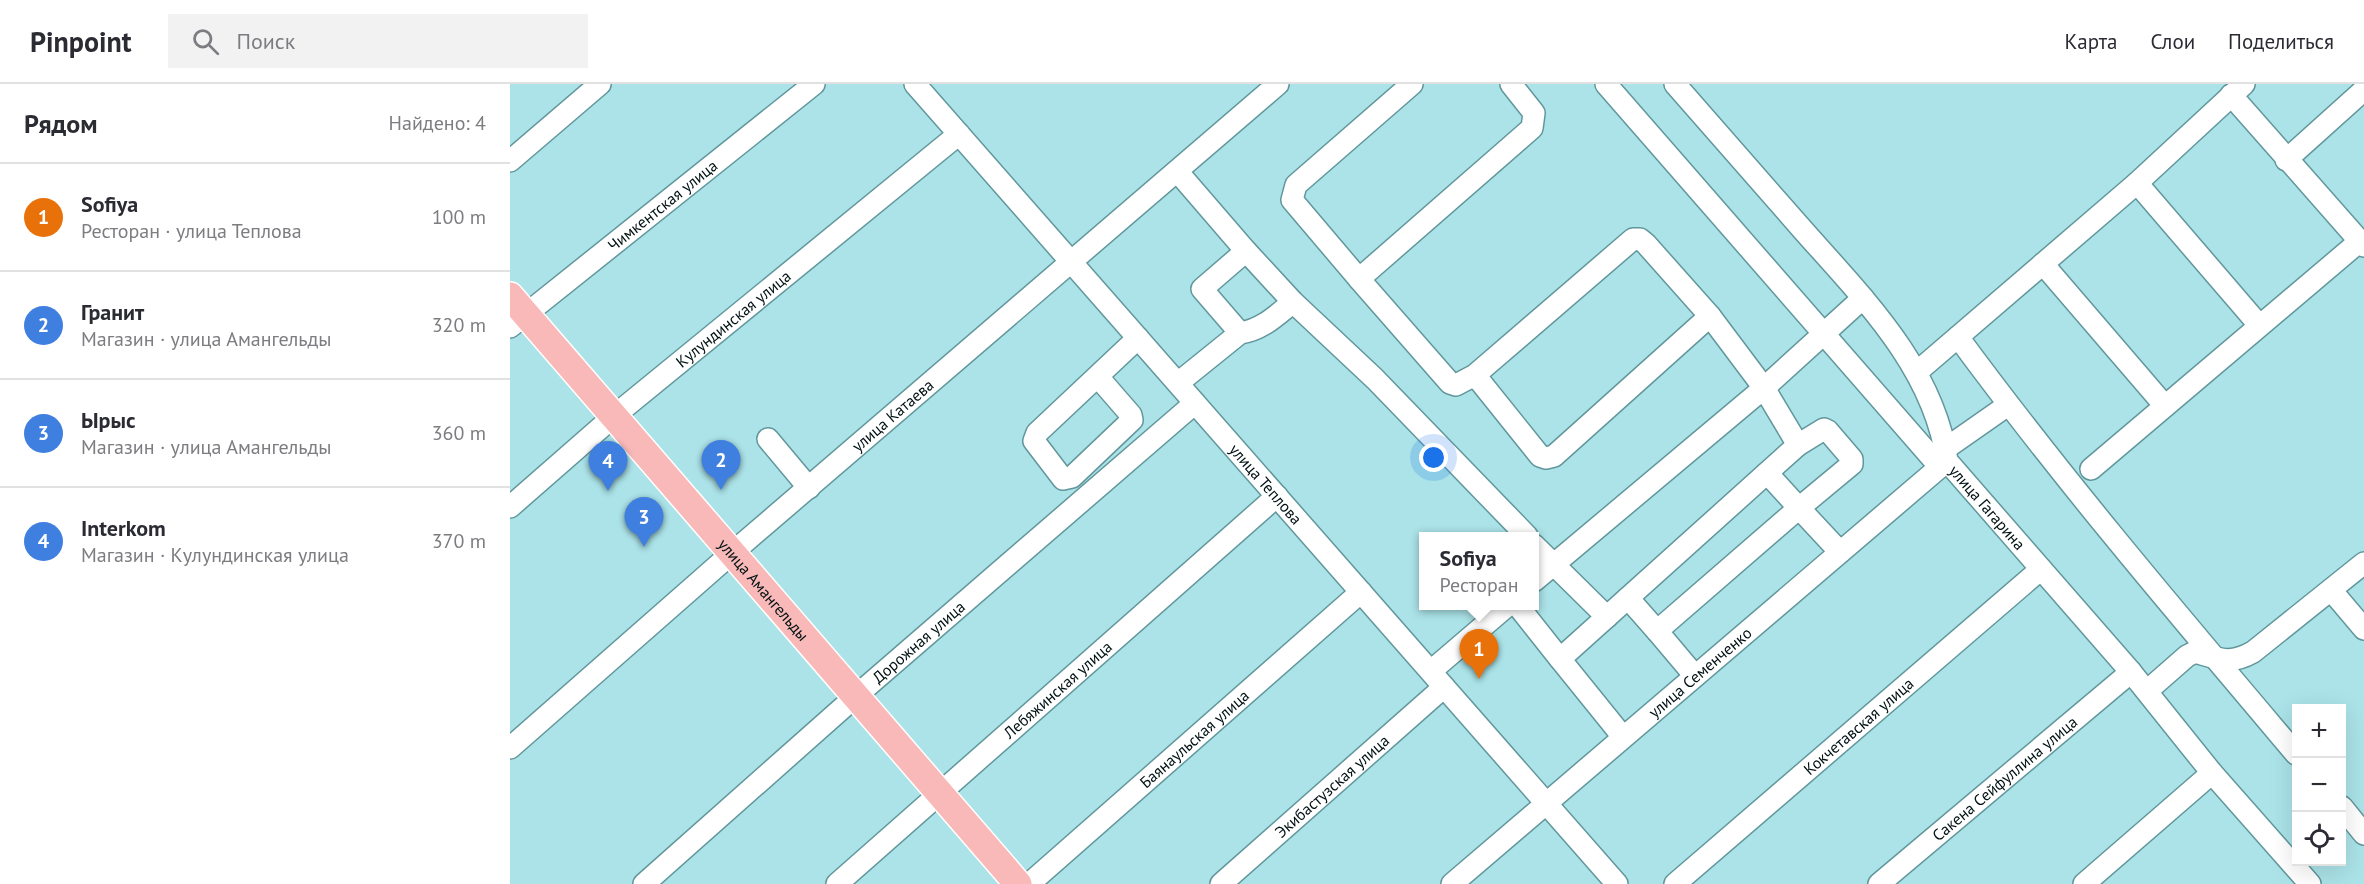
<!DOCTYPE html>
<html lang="ru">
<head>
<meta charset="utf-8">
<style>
  body { margin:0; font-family:"PT Sans",sans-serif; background:#f2f2f3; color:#2b2b33 }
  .controls { position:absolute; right:18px; bottom:18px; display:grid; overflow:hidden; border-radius:0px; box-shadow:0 6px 24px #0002 }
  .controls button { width:54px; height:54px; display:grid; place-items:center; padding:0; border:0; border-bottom:2px solid #e1e1e2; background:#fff; color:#2b2b33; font:30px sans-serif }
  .you { position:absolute; left:924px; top:374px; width:21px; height:21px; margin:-15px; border:4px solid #fff; border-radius:50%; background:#1a73e8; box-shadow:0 0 0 9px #1a73e833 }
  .badge { display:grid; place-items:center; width:39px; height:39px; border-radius:50%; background:#b62531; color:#fff; font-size:20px; font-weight:700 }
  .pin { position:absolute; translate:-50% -50px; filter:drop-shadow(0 2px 3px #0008) }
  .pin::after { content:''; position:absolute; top:32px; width:21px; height:18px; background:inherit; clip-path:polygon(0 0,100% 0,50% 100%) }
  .popup { position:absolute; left:909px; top:448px; width:120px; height:78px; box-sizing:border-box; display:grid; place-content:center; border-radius:0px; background:#fff; filter:drop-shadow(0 2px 4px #0005); font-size:20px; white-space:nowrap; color:#7c7c81 }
  .popup b { font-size:22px; color:#2b2b33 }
  .popup::after { content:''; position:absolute; left:50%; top:100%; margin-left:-12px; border:12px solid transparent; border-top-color:#fff }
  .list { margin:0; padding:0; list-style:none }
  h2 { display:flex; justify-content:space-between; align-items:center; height:78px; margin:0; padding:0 24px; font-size:26px }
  h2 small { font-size:20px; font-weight:400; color:#7c7c81 }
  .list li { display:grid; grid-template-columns:39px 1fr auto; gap:18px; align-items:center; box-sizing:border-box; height:108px; padding:0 24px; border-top:2px solid #e1e1e2 }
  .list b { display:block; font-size:22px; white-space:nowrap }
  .list p { margin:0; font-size:20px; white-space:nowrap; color:#7c7c81 }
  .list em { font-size:20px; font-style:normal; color:#7c7c81 }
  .icon { flex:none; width:33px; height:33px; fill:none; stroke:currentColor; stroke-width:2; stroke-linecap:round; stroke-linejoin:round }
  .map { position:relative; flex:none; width:1854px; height:800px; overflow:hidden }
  header { display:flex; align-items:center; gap:36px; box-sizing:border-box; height:84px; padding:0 30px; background:#fff; border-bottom:2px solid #e1e1e2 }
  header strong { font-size:28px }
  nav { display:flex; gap:33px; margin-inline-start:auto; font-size:21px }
  .search { width:420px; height:54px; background:#f2f2f3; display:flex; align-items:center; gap:15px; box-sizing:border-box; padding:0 21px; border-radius:0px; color:#7c7c81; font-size:22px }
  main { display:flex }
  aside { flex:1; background:#fff }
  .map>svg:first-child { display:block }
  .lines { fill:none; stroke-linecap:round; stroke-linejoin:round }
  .minor-casing { stroke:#61979c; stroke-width:24 }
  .major-casing { stroke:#fff; stroke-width:30 }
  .minor { stroke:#fff; stroke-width:21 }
  .major { stroke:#f8b9b8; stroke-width:27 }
  .labels { text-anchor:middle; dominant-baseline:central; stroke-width:5; stroke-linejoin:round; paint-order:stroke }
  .street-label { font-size:16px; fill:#001012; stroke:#b8f1f5 }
</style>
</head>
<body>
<header>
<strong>Pinpoint</strong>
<div class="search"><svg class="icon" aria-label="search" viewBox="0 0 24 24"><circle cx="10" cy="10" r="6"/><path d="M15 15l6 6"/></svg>Поиск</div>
<nav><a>Карта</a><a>Слои</a><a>Поделиться</a></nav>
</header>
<main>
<aside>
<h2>Рядом<small>Найдено: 4</small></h2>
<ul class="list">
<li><span class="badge" style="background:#e8710a">1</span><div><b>Sofiya</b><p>Ресторан · улица Теплова</p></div><em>100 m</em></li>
<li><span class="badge" style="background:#3f7fe0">2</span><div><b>Гранит</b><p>Магазин · улица Амангельды</p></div><em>320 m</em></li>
<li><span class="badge" style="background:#3f7fe0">3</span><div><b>Ырыс</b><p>Магазин · улица Амангельды</p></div><em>360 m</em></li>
<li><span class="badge" style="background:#3f7fe0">4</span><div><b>Interkom</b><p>Магазин · Кулундинская улица</p></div><em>370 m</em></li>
</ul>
</aside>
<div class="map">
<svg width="1854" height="800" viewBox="0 0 1854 800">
  <rect width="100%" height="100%" fill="#abe3e8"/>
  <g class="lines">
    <defs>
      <g id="minor">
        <path id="s1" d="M405,0L1107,800"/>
        <polyline points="902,0 786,101 782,116 849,195 1022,44 1024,29 1001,0"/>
        <polyline points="1096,0 1430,383"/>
        <path id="s2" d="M1165,0C1207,48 1249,96 1292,145C1352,213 1424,283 1437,377L1621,588L1702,689L1800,800"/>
        <polyline points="1721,11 1854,162"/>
        <polyline points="1776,76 1854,6"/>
        <polyline points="0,77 90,0"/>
        <polyline points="667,87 736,167 783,218 865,295 1017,452"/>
        <polyline points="1627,99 1749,241"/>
        <polyline points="1533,180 1655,322"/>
        <polyline points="849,195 940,299 946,301 965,291 1123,155 1130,155 1136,160 1200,232 1044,372 1036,374 1030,372 965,291"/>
        <path id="s3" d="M0,243L304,0"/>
        <polyline points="730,249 692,205 736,167"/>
        <path d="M1448,253C1554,397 1671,534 1786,670"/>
        <polyline points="1407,288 1627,99 1734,0"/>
        <polyline points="588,293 621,331 622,336 562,393 553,395 524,357 527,349 628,254"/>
        <path d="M668,299L730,249C752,246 767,231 783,218"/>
        <polyline points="258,355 299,404"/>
        <polyline points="1435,365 1498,321"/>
        <polyline points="1581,385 1850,157"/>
        <polyline points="1257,389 1289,424 1342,380 1342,375 1318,347 1314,345 1288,361"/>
        <path id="s4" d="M0,423L104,332L449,50"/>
        <polyline points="1024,461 1097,533"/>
        <polyline points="1024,497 1254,304 1353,214"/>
        <polyline points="1821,506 1854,545"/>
        <polyline points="1118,514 1147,547"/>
        <polyline points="1008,522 1050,575"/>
        <polyline points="921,587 997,522"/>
        <polyline points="1185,592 1147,547 1289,424 1330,468"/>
        <path d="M1637,607L1677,572L1685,568C1709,575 1720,581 1743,568L1854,479"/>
        <polyline points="1113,653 1050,575 1288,361 1254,304 1200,232"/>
        <path id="s5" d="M0,664L222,469L768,0"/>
        <polyline points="1832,723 1854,750"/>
        <path id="s6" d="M134,800L346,612L685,319"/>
        <path id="s7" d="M327,800L767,412"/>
        <path id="s8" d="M519,800L851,508"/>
        <path id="s9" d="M711,800L934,603"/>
        <path id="s10" d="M942,800L1437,377"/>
        <path id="s11" d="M1165,800L1531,485"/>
        <path id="s12" d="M1369,800L1621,588"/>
        <polyline points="1574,800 1702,689"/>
      </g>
      <g id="major">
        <path id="s13" d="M0,212L508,800"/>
      </g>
    </defs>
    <use href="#minor" class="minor-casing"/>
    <use href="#major" class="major-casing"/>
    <use href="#minor" class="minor"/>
    <use href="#major" class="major"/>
  </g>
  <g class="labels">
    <g class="street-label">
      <text stroke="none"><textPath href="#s3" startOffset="195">Чимкентская улица</textPath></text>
      <text stroke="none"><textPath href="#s4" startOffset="292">Кулундинская улица</textPath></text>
      <text stroke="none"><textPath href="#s5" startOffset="507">улица Катаева</textPath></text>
      <text stroke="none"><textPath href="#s1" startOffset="532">улица Теплова</textPath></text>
      <text stroke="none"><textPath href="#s2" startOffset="532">улица Гагарина</textPath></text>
      <text stroke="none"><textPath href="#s13" startOffset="388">улица Амангельды</textPath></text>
      <text stroke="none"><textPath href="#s6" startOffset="366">Дорожная улица</textPath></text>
      <text stroke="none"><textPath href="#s10" startOffset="326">улица Семенченко</textPath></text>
      <text stroke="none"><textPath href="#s7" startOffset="294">Лебяжинская улица</textPath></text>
      <text stroke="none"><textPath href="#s11" startOffset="242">Кокчетавская улица</textPath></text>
      <text stroke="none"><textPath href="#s8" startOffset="220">Баянаульская улица</textPath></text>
      <text stroke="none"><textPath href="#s12" startOffset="164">Сакена Сейфуллина улица</textPath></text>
      <text stroke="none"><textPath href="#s9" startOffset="148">Экибастузская улица</textPath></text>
    </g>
  </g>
</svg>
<div class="controls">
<button>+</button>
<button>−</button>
<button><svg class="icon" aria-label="locate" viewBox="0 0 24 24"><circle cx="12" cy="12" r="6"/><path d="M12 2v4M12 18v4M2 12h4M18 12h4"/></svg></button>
</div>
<div class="you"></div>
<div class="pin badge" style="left:969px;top:595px;background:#e8710a">1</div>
<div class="popup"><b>Sofiya</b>Ресторан</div>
<div class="pin badge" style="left:211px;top:406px;background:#3f7fe0">2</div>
<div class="pin badge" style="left:134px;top:463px;background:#3f7fe0">3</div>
<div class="pin badge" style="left:98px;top:407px;background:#3f7fe0">4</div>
</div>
</main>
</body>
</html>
